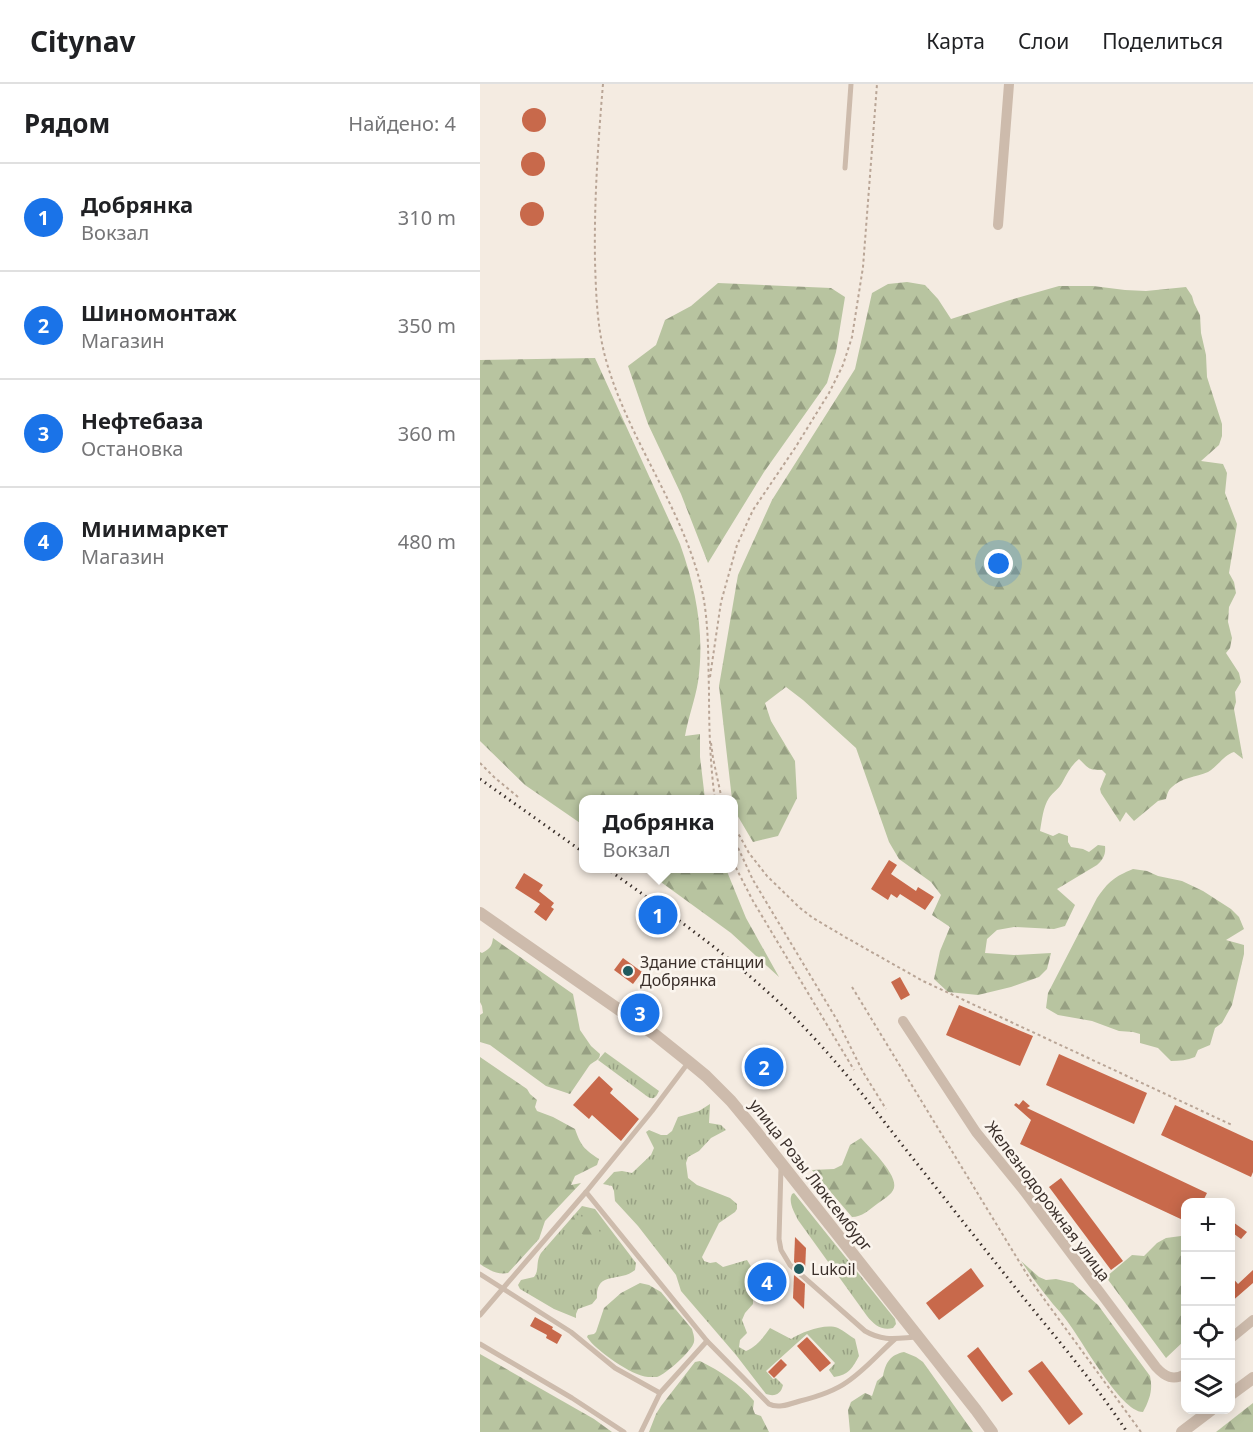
<!DOCTYPE html>
<html lang="ru">
<head>
<meta charset="utf-8">
<style>
  body { margin:0; font-family:"Noto Sans",sans-serif; background:#f6f6f6; color:#202124 }
  .controls { position:absolute; right:18px; bottom:18px; display:grid; overflow:hidden; border-radius:12px; box-shadow:0 3px 15px #0003 }
  .controls button { width:54px; height:54px; display:grid; place-items:center; padding:0; border:0; border-bottom:2px solid #e0e0e0; background:#fff; color:#202124; font:30px sans-serif }
  .you { position:absolute; left:519px; top:480px; width:21px; height:21px; margin:-15px; border:4px solid #fff; border-radius:50%; background:#1a73e8; box-shadow:0 0 0 9px #1a73e833 }
  .badge { display:grid; place-items:center; width:39px; height:39px; border-radius:50%; background:#1a73e8; color:#fff; font-size:20px; font-weight:700 }
  .pin { position:absolute; translate:-50% -50%; border:3px solid #fff; box-shadow:0 2px 6px #0006 }
  .popup { position:absolute; left:99px; top:711px; width:159px; height:78px; box-sizing:border-box; display:grid; place-content:center; border-radius:12px; background:#fff; filter:drop-shadow(0 2px 4px #0005); font-size:20px; white-space:nowrap; color:#757577 }
  .popup b { font-size:22px; color:#202124 }
  .popup::after { content:''; position:absolute; left:50%; top:100%; margin-left:-12px; border:12px solid transparent; border-top-color:#fff }
  .list { margin:0; padding:0; list-style:none }
  h2 { display:flex; justify-content:space-between; align-items:center; height:78px; margin:0; padding:0 24px; font-size:26px }
  h2 small { font-size:20px; font-weight:400; color:#757577 }
  .list li { display:grid; grid-template-columns:39px 1fr auto; gap:18px; align-items:center; box-sizing:border-box; height:108px; padding:0 24px; border-top:2px solid #e0e0e0 }
  .list b { display:block; font-size:22px; white-space:nowrap }
  .list p { margin:0; font-size:20px; white-space:nowrap; color:#757577 }
  .list em { font-size:20px; font-style:normal; color:#757577 }
  .icon { flex:none; width:33px; height:33px; fill:none; stroke:currentColor; stroke-width:2; stroke-linecap:round; stroke-linejoin:round }
  .map { position:relative; flex:none; width:773px; height:1348px; overflow:hidden }
  header { display:flex; align-items:center; gap:36px; box-sizing:border-box; height:84px; padding:0 30px; background:#fff; border-bottom:2px solid #e0e0e0 }
  header strong { font-size:28px }
  nav { display:flex; gap:33px; margin-inline-start:auto; font-size:21px }
  main { display:flex }
  aside { flex:1; background:#fff }
  .map>svg:first-child { display:block }
  .grass { fill:url(#grass-tufts) }
  .forest { fill:url(#forest-firs) }
  .building { fill:#c8694b }
  .lines { fill:none; stroke-linecap:round; stroke-linejoin:round }
  .path { stroke:#b9a596; stroke-width:2; stroke-dasharray:3 3; stroke-linecap:butt }
  .service { stroke:#cdbbac; stroke-width:5 }
  .minor { stroke:#cdbbac; stroke-width:10 }
  .tertiary { stroke:#cdbbac; stroke-width:12 }
  .rail { stroke:#3b302b; stroke-width:3; stroke-dasharray:1.5 4.5; stroke-linecap:butt }
  .poi-dot { fill:#1f5a5e; stroke:#fbf5ee; stroke-width:2 }
  .labels { text-anchor:middle; dominant-baseline:central; stroke-width:5; stroke-linejoin:round; paint-order:stroke }
  .poi-label { font-size:16px; fill:#3b302b; stroke:#fbf5ee; text-anchor:start }
  .street-label { font-size:16px; fill:#3b302b; stroke:#fbf5ee }
</style>
</head>
<body>
<header>
<strong>Citynav</strong>
<nav><a>Карта</a><a>Слои</a><a>Поделиться</a></nav>
</header>
<main>
<aside>
<h2>Рядом<small>Найдено: 4</small></h2>
<ul class="list">
<li><span class="badge">1</span><div><b>Добрянка</b><p>Вокзал</p></div><em>310 m</em></li>
<li><span class="badge">2</span><div><b>Шинoмонтаж</b><p>Магазин</p></div><em>350 m</em></li>
<li><span class="badge">3</span><div><b>Нефтебаза</b><p>Остановка</p></div><em>360 m</em></li>
<li><span class="badge">4</span><div><b>Минимаркет</b><p>Магазин</p></div><em>480 m</em></li>
</ul>
</aside>
<div class="map">
<svg width="773" height="1348" viewBox="0 0 773 1348">
  <defs>
    <pattern id="grass-tufts" width="24" height="20" patternUnits="userSpaceOnUse" patternTransform="scale(1.5)"><rect width="24" height="20" fill="#b8c4a0"/><path d="M3 7l-1-3M5 7V3M7 7l1-3M15 17l-1-3M17 17v-4M19 17l1-3" fill="none" stroke="#97a083"/></pattern>
    <pattern id="forest-firs" width="22" height="20" patternUnits="userSpaceOnUse" patternTransform="scale(1.5)"><rect width="22" height="20" fill="#b8c4a0"/><path d="M5 1l3.5 6h-7zM16 11l3.5 6h-7z" fill="#97a083"/></pattern>
  </defs>
  <rect width="100%" height="100%" fill="#f4ebe1"/>
  <g class="grass">
    <path d="M125,968L179,1007C176,1013 174,1016 168,1013L118,976Z"/>
    <path d="M230,1020L229,1039L241,1041L246,1046L231,1054L219,1067L208,1073L206,1079L208,1094L217,1101L250,1114L257,1120V1125L255,1128L239,1139L222,1173L224,1177L230,1179L236,1178L243,1183L267,1176L277,1192L273,1203V1220L265,1229L262,1236L267,1249L260,1256L259,1263L266,1267C277,1262 283,1254 290,1244L311,1255C322,1248 345,1239 358,1244C364,1247 370,1252 375,1255L379,1272C373,1283 369,1291 354,1293L349,1286L355,1279L327,1250L286,1287L293,1295L296,1294L303,1301C301,1310 295,1313 286,1310L256,1271L201,1207L196,1191L158,1142L135,1117L134,1107L132,1102L123,1100L134,1088L142,1087L152,1089L171,1071L174,1064L166,1048L169,1046L181,1051H187L192,1047L198,1033L219,1027Z"/>
    <path d="M314,1109L415,1235L416,1240L413,1244C402,1247 394,1241 387,1232L318,1136C314,1128 308,1118 312,1110Z"/>
    <path d="M102,1122L115,1125L156,1179L155,1186C140,1199 116,1186 117,1214L112,1220L98,1225L96,1230V1234L74,1225L40,1205L38,1201L41,1196L54,1193C60,1185 55,1179 61,1169Z"/>
  </g>
  <g class="forest">
    <path d="M427,198L445,201L458,215L471,235L530,216L579,202H613L645,206L666,207L706,203L712,212L714,219L720,231L721,249L726,271L727,293L742,340V352L739,361L721,377L743,380L747,389L745,409L757,440L749,489L754,498L756,509L749,523L748,538L752,554L750,564L746,569L759,589L761,598L755,608L756,618L754,625L763,675L754,668C744,671 737,683 728,688C716,693 701,694 692,703C688,706 687,711 686,715L678,717L654,737L646,728L640,738L621,709L620,705L626,690L622,686C607,686 609,684 599,675C591,681 587,690 582,699C579,705 573,708 569,714C563,723 562,736 560,747L573,752L579,749L588,752V758L591,763L603,765L609,768L618,761L625,762C626,770 623,776 617,781L577,805L595,821L585,842L574,845L534,843L517,846L507,855L505,869L534,871L571,869L567,885L559,893L531,903L498,911L468,908L454,895L460,867L470,843L452,831L461,811L451,798L419,775L409,758L376,664L323,616L306,603L285,619L291,637L315,677L317,714L298,752L273,758L253,724L239,602L258,491L292,416L375,285L392,209L408,200Z"/>
    <polygon points="238,199 351,204 365,213 356,268 347,299 284,388 228,479 201,410 168,340 148,282 176,261 185,236 211,222"/>
    <path d="M115,274L200,460C216,505 225,550 218,598C215,616 208,634 205,652L220,650V673L225,715L103,716V741L45,701L0,657V276Z"/>
    <polygon points="163,785 246,785 266,834 299,893 251,849"/>
    <path d="M653,785L667,787L678,792L702,797L723,807L751,825L759,833L764,845L746,856L764,861V870L752,921L742,939L735,944L730,961L718,966L715,973C707,976 700,977 691,977L678,964L660,959V950L653,948L639,947L612,937L578,931L566,924L568,909L617,814C629,797 634,793 653,785Z"/>
    <path d="M13,854L93,910L100,946L111,962L120,970C120,977 113,977 109,982L90,1010L66,1002L10,961L0,958V931L3,929L2,922L0,918V868L2,869C10,865 12,862 13,854Z"/>
    <path d="M0,973L47,1005L50,1010L57,1016L55,1023L57,1027L73,1033L95,1045C101,1062 104,1065 119,1075L117,1081L95,1092L91,1101L101,1099L65,1137L59,1155L28,1189C17,1191 9,1186 0,1180Z"/>
    <path d="M381,1054C390,1064 418,1091 414,1104C412,1111 402,1116 397,1120C389,1126 382,1133 372,1133L332,1086L354,1085L362,1081L370,1061Z"/>
    <path d="M94,1131C107,1131 117,1144 125,1154C105,1155 100,1152 91,1135Z"/>
    <polygon points="701,1152 706,1153 705,1256 686,1274 626,1193 652,1171 664,1172 677,1159 686,1154"/>
    <path d="M541,1177L559,1193L566,1196L576,1195L593,1199L610,1214L618,1221L670,1292C673,1305 670,1315 663,1328C640,1328 600,1252 584,1233C580,1227 574,1222 569,1215C559,1203 550,1190 541,1177Z"/>
    <path d="M160,1199L169,1201L181,1208L212,1245C213,1249 215,1254 214,1258C212,1267 186,1290 177,1293C176,1293 169,1293 168,1293C152,1292 115,1266 107,1253L108,1251L114,1250L116,1248L124,1224L141,1209Z"/>
    <path d="M424,1268L436,1273L443,1278L493,1348H370L368,1326L371,1318L385,1309L392,1312L397,1297L403,1292C406,1278 410,1271 424,1268Z"/>
    <polygon points="0,1270 114,1335 132,1348 0,1348"/>
    <path d="M220,1277C240,1287 260,1300 274,1317L273,1325L275,1330L281,1332L289,1348H169L176,1330L181,1322L215,1278Z"/>
    <polygon points="773,1319 773,1348 736,1348"/>
  </g>
  <g class="building">
    <circle cx="54" cy="36" r="12"/>
    <circle cx="53" cy="80" r="12"/>
    <circle cx="52" cy="130" r="12"/>
    <polygon points="409,776 417,781 411,790 436,807 438,803 454,813 445,826 420,810 417,814 411,810 408,816 391,805"/>
    <polygon points="44,789 63,801 59,807 74,819 71,823 74,825 66,837 54,828 60,820 35,804"/>
    <polygon points="143,874 162,888 153,900 134,886"/>
    <polygon points="420,893 430,911 421,916 411,898"/>
    <polygon points="479,921 553,952 540,982 466,951"/>
    <polygon points="284,969 297,984 285,996 271,982"/>
    <polygon points="579,970 667,1009 654,1040 566,1001"/>
    <polygon points="119,992 133,1005 130,1009 159,1035 141,1057 112,1031 109,1035 93,1021"/>
    <polygon points="543,1016 550,1022 547,1024 727,1109 722,1119 705,1119 705,1137 540,1060 551,1036 534,1021 536,1019 539,1021"/>
    <polygon points="695,1021 773,1057 773,1088 771,1093 681,1051"/>
    <polygon points="581,1094 643,1177 631,1186 569,1103"/>
    <polygon points="750,1136 767,1148 761,1155 750,1147"/>
    <polygon points="315,1153 326,1164 325,1188 314,1178"/>
    <polygon points="491,1184 504,1202 459,1236 446,1219"/>
    <polygon points="773,1186 773,1199 750,1219 750,1191 758,1200"/>
    <polygon points="289,1190 302,1208 292,1216 279,1198"/>
    <polygon points="314,1191 325,1200 324,1225 313,1214"/>
    <polygon points="55,1233 73,1243 72,1245 82,1251 77,1260 66,1254 67,1251 50,1242"/>
    <polygon points="327,1253 351,1279 340,1288 317,1262"/>
    <polygon points="498,1263 533,1310 522,1318 487,1272"/>
    <polygon points="301,1275 307,1281 294,1294 288,1288"/>
    <polygon points="562,1277 603,1330 589,1341 548,1287"/>
  </g>
  <g class="lines">
    <g class="path">
      <path d="M123,0C118,59 114,118 115,177C116,210 117,244 126,276C149,358 206,428 223,511C229,543 228,575 229,607C229,643 230,679 235,716"/>
      <polyline points="230,593 241,518 257,461 273,426 315,364 349,309 363,281 372,253 383,183 397,0"/>
      <polyline points="231,659 233,674 242,716"/>
      <polyline points="0,679 14,693 38,713"/>
      <polyline points="253,740 269,769 287,792 320,824 333,834 365,853 443,897 752,1041"/>
      <polyline points="253,753 273,796 357,936 383,988 406,1025"/>
      <polyline points="253,778 273,817 374,986"/>
      <polyline points="372,903 551,1197 661,1348"/>
    </g>
    <g class="service">
      <polyline points="365,84 371,0"/>
      <path d="M301,1083L299,1155L301,1166L310,1181L385,1247C404,1258 417,1254 438,1253"/>
      <path d="M106,1108L227,1257L289,1320C298,1325 310,1320 320,1317C336,1313 353,1308 367,1298C385,1286 399,1269 415,1255"/>
      <polyline points="0,1190 91,1248 135,1284 180,1309"/>
      <polyline points="0,1231 106,1108 172,1027 208,979"/>
      <polyline points="0,1260 92,1314 144,1348"/>
      <polyline points="161,1348 180,1309 227,1257"/>
    </g>
    <g class="minor">
      <polyline points="518,141 529,0"/>
      <path d="M423,937L496,1048L544,1107L676,1283C685,1293 693,1297 706,1290"/>
      <polyline points="750,1255 773,1236"/>
    </g>
    <g class="tertiary">
      <polyline points="0,829 174,950 209,978 226,992 251,1017 275,1046 496,1326 512,1348"/>
      <polyline points="750,1311 773,1294"/>
      <polyline points="702,1348 731,1326"/>
    </g>
    <g class="rail">
      <polyline points="0,695 103,768"/>
      <path d="M126,784C193,832 260,878 318,937C356,976 390,1019 423,1062C455,1102 487,1143 519,1183C562,1238 609,1290 647,1348"/>
    </g>
  </g>
  <g class="poi-dot">
    <circle cx="148" cy="887" r="6"/>
    <circle cx="319" cy="1185" r="6"/>
  </g>
  <g class="labels">
    <g class="poi-label">
      <text x="160" y="878">Здание станции<tspan x="160" dy="18">Добрянка</tspan></text>
      <text x="331" y="1185">Lukoil</text>
    </g>
    <g class="street-label">
      <text transform="translate(331 1091) rotate(52)">улица Розы Люксембург</text>
      <text transform="translate(568 1117) rotate(53)">Железнодорожная улица</text>
    </g>
  </g>
</svg>
<div class="controls">
<button>+</button>
<button>−</button>
<button><svg class="icon" aria-label="locate" viewBox="0 0 24 24"><circle cx="12" cy="12" r="6"/><path d="M12 2v4M12 18v4M2 12h4M18 12h4"/></svg></button>
<button><svg class="icon" aria-label="layers" viewBox="0 0 24 24"><path d="M12 4l9 5-9 5-9-5zM3 14l9 5 9-5"/></svg></button>
</div>
<div class="you"></div>
<div class="pin badge" style="left:178px;top:831px">1</div>
<div class="popup"><b>Добрянка</b>Вокзал</div>
<div class="pin badge" style="left:284px;top:983px">2</div>
<div class="pin badge" style="left:160px;top:929px">3</div>
<div class="pin badge" style="left:287px;top:1198px">4</div>
</div>
</main>
</body>
</html>
